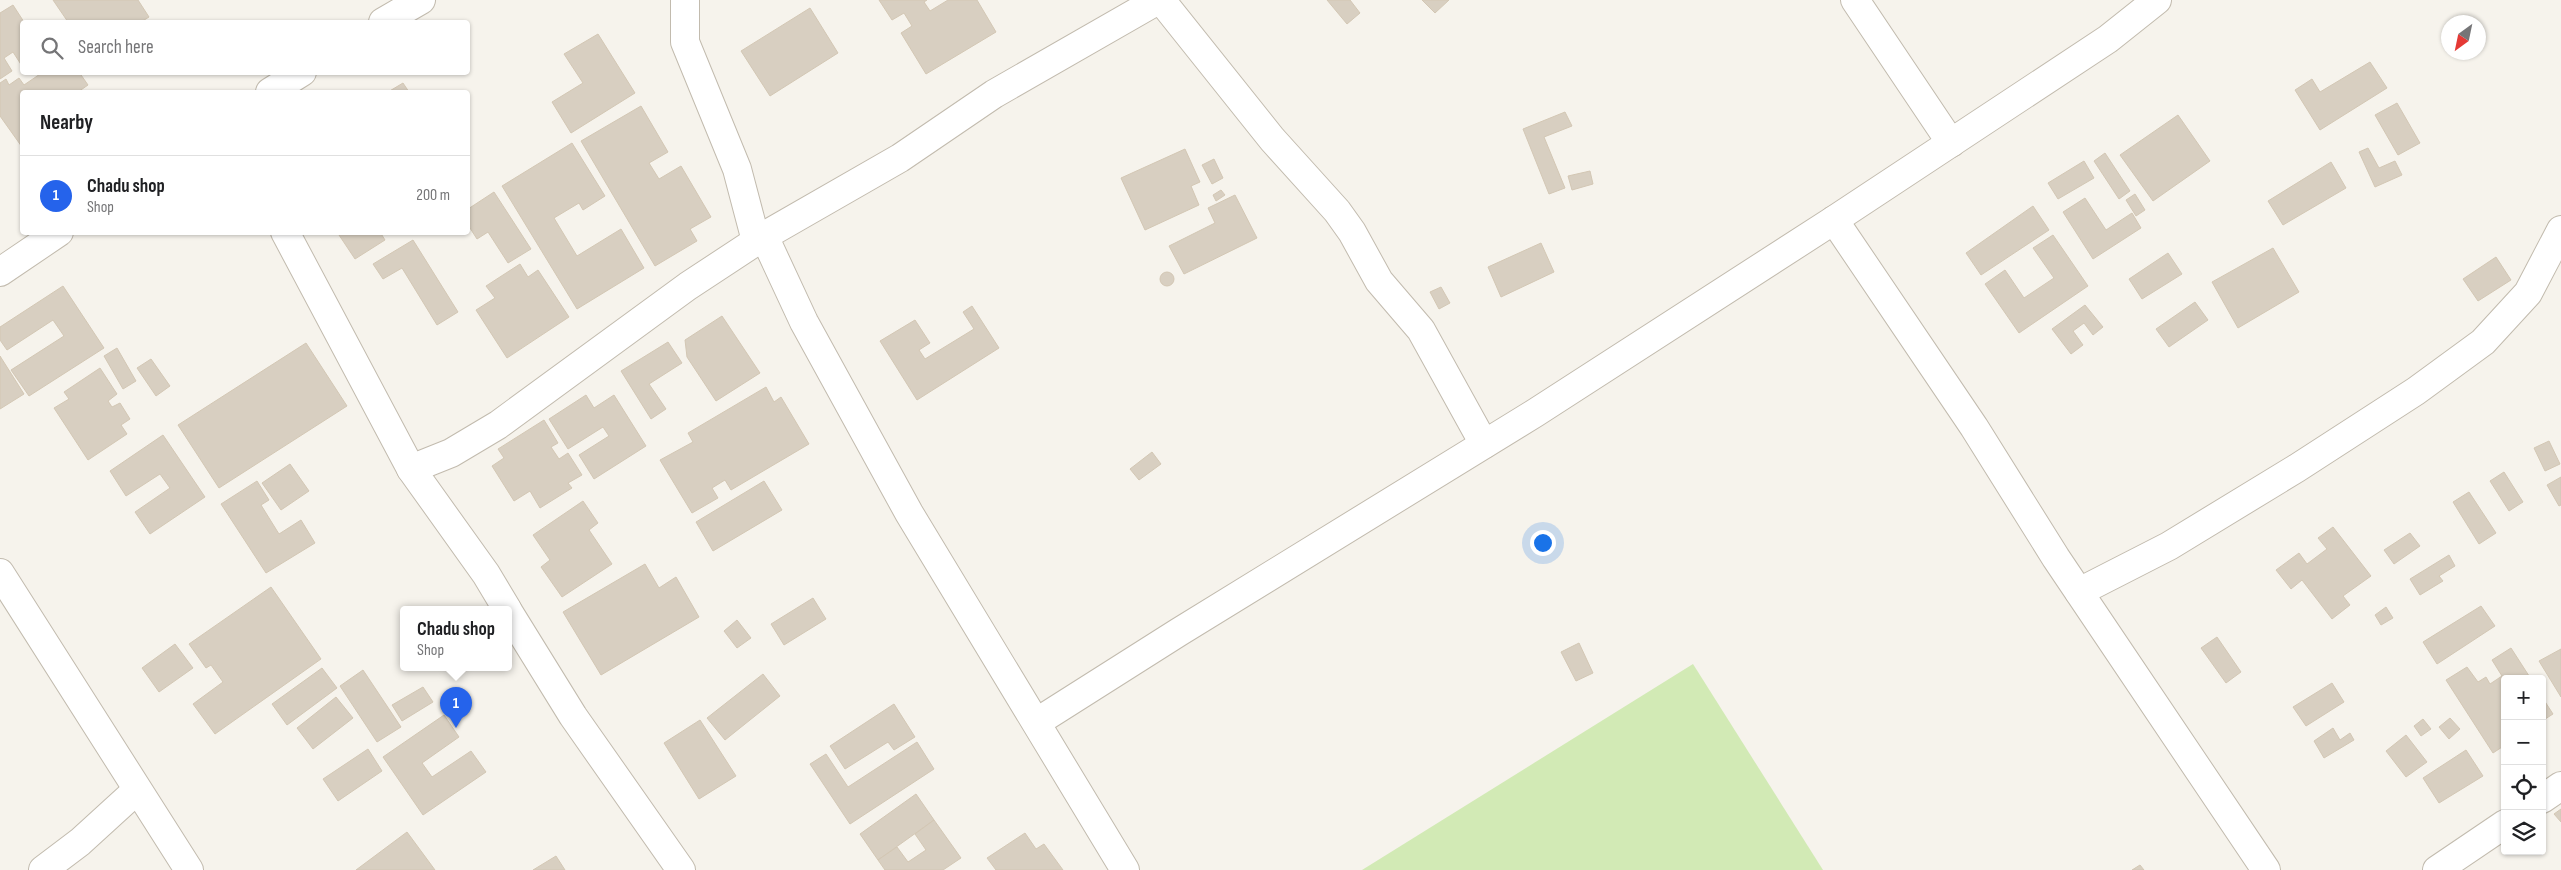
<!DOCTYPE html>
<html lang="en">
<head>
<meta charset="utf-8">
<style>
  body { margin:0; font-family:"Sofia Sans Condensed",sans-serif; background:#f6f6f6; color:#202124 }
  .controls { position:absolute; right:15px; bottom:15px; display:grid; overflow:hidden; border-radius:5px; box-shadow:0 1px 4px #0004 }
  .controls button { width:45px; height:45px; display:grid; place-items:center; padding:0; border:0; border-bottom:1px solid #e0e0e0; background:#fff; color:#202124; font:25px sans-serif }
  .compass { position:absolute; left:2441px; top:15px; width:45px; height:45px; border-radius:50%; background:#fff; box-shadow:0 1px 4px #0004; rotate:213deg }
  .you { position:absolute; left:1542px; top:542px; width:18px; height:18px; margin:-12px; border:4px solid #fff; border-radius:50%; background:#1a73e8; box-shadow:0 0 0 8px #1a73e833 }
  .badge { display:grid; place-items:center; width:32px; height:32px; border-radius:50%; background:#2563eb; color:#fff; font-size:16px; font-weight:700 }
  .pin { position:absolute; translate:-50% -41px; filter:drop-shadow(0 1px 2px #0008) }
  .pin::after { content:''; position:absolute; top:26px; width:18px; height:15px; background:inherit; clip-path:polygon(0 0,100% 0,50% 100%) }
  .popup { position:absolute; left:400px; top:606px; width:112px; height:65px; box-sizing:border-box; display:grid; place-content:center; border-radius:5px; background:#fff; filter:drop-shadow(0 1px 4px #0005); font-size:16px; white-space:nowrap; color:#757577 }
  .popup b { font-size:19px; color:#202124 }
  .popup::after { content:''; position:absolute; left:50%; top:100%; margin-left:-10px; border:10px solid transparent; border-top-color:#fff }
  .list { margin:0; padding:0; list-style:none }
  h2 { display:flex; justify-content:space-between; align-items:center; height:65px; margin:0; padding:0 20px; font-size:21px }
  h2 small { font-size:16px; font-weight:400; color:#757577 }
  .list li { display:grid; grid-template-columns:32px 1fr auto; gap:15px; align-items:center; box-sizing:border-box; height:80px; padding:0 20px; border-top:1px solid #e0e0e0 }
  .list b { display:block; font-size:19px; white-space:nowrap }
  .list p { margin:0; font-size:16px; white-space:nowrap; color:#757577 }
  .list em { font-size:16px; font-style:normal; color:#757577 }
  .icon { flex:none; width:28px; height:28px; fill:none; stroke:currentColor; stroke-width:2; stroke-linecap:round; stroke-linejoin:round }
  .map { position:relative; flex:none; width:2561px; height:870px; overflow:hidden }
  .search { position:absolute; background:#fff; box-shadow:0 1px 4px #0004; left:20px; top:20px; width:450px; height:55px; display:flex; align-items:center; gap:12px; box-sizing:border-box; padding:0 18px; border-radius:5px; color:#757577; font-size:19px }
  .panel { position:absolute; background:#fff; box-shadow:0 1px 4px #0004; left:20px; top:90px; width:450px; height:145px; border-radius:5px }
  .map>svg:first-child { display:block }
  .green { fill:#d2eab5 }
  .building { fill:#d8cfc1; stroke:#d3c7b4 }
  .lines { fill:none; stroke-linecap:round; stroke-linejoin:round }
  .street-casing { stroke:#c2bbae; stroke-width:30 }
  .street { stroke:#fff; stroke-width:28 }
</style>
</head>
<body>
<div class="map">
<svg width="2561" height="870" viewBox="0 0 2561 870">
  <rect width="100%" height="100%" fill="#f6f3ec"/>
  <polygon class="green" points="1693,664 1823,870 1362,870"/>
  <g class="building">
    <polygon points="53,0 138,0 149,17 141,22 68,22"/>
    <polygon points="879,0 927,0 924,2 930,11 948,0 977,0 996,32 926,74 901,33 912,26 904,13 892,20"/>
    <polygon points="1327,0 1350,0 1360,13 1347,24"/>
    <polygon points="1422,0 1449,0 1435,13"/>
    <polygon points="13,5 24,22 22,66 13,52 4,58 12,71 0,79 0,13"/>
    <polygon points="810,8 838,53 770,96 741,51"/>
    <polygon points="598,34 635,93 571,133 552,102 583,83 564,54"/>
    <polygon points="2370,62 2387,88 2320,130 2295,90 2312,79 2320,92"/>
    <polygon points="43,72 79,72 88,85 78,92 22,92 22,147 0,116 0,83 6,79 9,85 19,78 24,85"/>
    <polygon points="403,83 409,92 388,92"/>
    <polygon points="2397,103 2420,143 2398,155 2375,115"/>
    <polygon points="641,106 668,152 649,163 659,179 681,166 711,217 690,229 697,241 655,266 581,141"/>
    <polygon points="1565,112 1572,126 1544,137 1565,188 1549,194 1523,129"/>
    <polygon points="2178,115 2210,161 2153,201 2120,155"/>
    <polygon points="572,143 605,196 583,210 579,203 554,218 577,256 621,229 644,268 577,309 502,186"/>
    <polygon points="2368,148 2379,168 2395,161 2402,175 2375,187 2359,152"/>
    <polygon points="1185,149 1200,182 1191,186 1199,205 1145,230 1121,178"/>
    <polygon points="2105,153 2130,191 2119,199 2094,161"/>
    <polygon points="1214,159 1223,178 1212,184 1202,165"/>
    <polygon points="2084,161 2094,178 2058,199 2048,183"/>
    <polygon points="2331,162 2346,188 2283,225 2268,201"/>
    <polygon points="1590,171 1593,184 1572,190 1568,176"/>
    <polygon points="1221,190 1225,195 1216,201 1213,195"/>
    <polygon points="494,192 531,249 508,263 488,232 477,239 470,228 468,230 468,209"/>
    <polygon points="2135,194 2145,210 2136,216 2126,200"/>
    <polygon points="1235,195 1257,238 1184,274 1169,246 1215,223 1208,208"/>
    <polygon points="2085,198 2106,230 2132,213 2141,228 2093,259 2063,212"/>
    <polygon points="2033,206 2049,230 1981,275 1966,253"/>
    <polygon points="337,232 380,232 385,240 355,259"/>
    <polygon points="2053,235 2088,286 2019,333 1985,284 2005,270 2024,298 2054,278 2033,248"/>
    <polygon points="413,240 458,312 437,325 402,268 383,279 373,264"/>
    <polygon points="1541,243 1554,272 1501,297 1488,267"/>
    <polygon points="2273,248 2299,292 2238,328 2212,282"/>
    <polygon points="2168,253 2182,274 2142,299 2129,279"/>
    <polygon points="2496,257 2511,280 2478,301 2463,279"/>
    <polygon points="520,264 528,277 538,270 569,317 507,358 476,310 495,298 486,286"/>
    <circle cx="1167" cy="279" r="7"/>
    <polygon points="63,286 104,348 29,396 11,370 64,336 53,320 7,350 0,340 0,327"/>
    <polygon points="1441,287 1450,303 1439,309 1430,292"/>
    <polygon points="2195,302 2208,320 2169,347 2156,329"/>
    <polygon points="2085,305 2103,327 2093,335 2084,323 2073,331 2083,345 2071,354 2052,329"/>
    <polygon points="972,306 999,348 917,400 880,341 915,320 930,343 919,350 925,359 974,329 963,312"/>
    <polygon points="722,316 760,373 716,401 687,357 685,340"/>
    <polygon points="668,342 682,363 649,384 666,409 651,419 621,371"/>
    <polygon points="306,343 347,406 219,488 178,425"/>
    <polygon points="117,348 136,381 123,389 104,356"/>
    <polygon points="0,356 24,394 0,409"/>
    <polygon points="151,359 170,386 156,396 137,368"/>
    <polygon points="100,368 117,394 108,401 112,407 120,403 130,419 121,425 127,434 88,460 54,408 69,399 64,392"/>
    <polygon points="766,387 774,402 781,397 809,444 731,490 725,480 712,488 718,498 692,513 660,460 693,442 688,433"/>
    <polygon points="586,395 594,408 614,395 646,446 594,479 579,455 609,436 603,427 568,449 549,419"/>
    <polygon points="544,420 558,443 551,447 559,459 568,453 582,475 568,483 572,488 540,508 530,491 514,501 492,466 504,458 498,449"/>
    <polygon points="163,435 205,497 150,534 135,512 170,488 160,474 126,496 110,471"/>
    <polygon points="2549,441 2560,464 2545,471 2534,448"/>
    <polygon points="1152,452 1161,464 1139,480 1130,469"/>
    <polygon points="290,464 309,491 281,510 262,483"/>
    <polygon points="2504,472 2523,502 2509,511 2490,481"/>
    <polygon points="2561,477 2561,505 2559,506 2547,485"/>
    <polygon points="257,481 269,500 261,505 279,534 301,520 315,543 266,573 221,504"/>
    <polygon points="764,481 782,510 713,551 696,522"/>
    <polygon points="2469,492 2496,533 2479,544 2453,502"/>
    <polygon points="583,501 598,523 589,530 612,564 562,597 541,567 550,560 533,535"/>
    <polygon points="2333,527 2371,576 2343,596 2350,605 2332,619 2302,580 2291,589 2276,570 2299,553 2307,564 2327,549 2318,538"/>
    <polygon points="2410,533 2420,546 2394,564 2384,550"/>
    <polygon points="2449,555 2455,566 2439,576 2443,581 2420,595 2410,579"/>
    <polygon points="645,564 659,588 676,577 699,617 601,675 563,612"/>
    <polygon points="271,587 321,659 215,734 193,704 223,682 211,665 206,668 189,644"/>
    <polygon points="813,598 826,619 784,645 771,624"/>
    <polygon points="2481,606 2495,626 2437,664 2423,642"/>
    <polygon points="2386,607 2393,618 2381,625 2375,615"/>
    <polygon points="737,620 751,638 737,648 724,631"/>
    <polygon points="2217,637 2241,672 2226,683 2201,648"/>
    <polygon points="1579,643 1593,673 1576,681 1561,652"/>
    <polygon points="175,644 193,668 159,692 142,668"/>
    <polygon points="2511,648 2531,679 2505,679 2505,745 2493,753 2446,680 2467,667 2478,682 2486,677 2490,684 2502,676 2492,660"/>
    <polygon points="2561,649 2561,697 2539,661"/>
    <polygon points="322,668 337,688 287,725 272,704"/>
    <polygon points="363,670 401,727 377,742 340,686"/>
    <polygon points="763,674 780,696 725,740 707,718"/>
    <polygon points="2332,683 2344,702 2306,726 2293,707"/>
    <polygon points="423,687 433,702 402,721 392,705"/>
    <polygon points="336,697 353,718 313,749 297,728"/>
    <polygon points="2542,697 2553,714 2542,721"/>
    <polygon points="894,704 915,737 894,750 888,742 845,769 830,746"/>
    <polygon points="444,715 459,737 422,763 432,777 471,751 486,772 423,815 383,757"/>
    <polygon points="2450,718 2460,729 2449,739 2439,727"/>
    <polygon points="2423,719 2431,729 2421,736 2414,726"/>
    <polygon points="700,720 736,776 699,799 664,743"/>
    <polygon points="2333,728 2340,740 2350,733 2354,740 2324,758 2314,741"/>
    <polygon points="2406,735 2427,762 2406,777 2386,751"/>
    <polygon points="917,742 934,769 850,824 810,764 826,754 848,787"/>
    <polygon points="368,749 382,771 338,801 323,779"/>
    <polygon points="2466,750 2483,776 2439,803 2423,778"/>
    <polygon points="916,794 934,820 878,860 860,834"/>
    <polygon points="2561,809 2561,822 2554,814"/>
    <polygon points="934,820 961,858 943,870 885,870 878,860 897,847 908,862 926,850 915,834"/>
    <polygon points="407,832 435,870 356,870"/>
    <polygon points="1025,833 1036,849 1044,844 1063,870 996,870 987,858"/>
    <polygon points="556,856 565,870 533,870"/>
    <polygon points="2140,865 2144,870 2132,870"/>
  </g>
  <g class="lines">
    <defs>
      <g id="street">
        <polyline points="685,0 685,42 737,169 756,241"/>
        <polyline points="1161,0 1272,139 1337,211 1352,232 1379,281 1421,330 1484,444"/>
        <polyline points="1855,0 1951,143"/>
        <polyline points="383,22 421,0"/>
        <polyline points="270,92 302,72"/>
        <polyline points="1834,220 1974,427 2056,558 2266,870"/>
        <polyline points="285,232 411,469 486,574 507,609"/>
        <polyline points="764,236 804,322 909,513 1125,870"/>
        <polyline points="0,272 59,232"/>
        <polyline points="411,469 451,453 498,425 688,286 764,236 900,158 994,94 1158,0"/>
        <polyline points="0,573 189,870"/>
        <polyline points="2079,592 2169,546 2297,468 2416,391 2483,342 2528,293 2561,230"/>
        <polyline points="508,611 573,716 681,870"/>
        <polyline points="1037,722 1179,632 1535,413 1834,220 2108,39 2157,0"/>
        <polyline points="2542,799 2561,786"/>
        <polyline points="43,870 80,842 137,790"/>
        <polyline points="2437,870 2505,824"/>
      </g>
    </defs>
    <use href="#street" class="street-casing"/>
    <use href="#street" class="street"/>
  </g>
</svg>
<div class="controls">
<button>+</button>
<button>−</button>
<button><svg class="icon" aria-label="locate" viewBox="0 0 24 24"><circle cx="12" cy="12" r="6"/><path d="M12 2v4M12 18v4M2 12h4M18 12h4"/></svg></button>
<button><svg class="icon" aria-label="layers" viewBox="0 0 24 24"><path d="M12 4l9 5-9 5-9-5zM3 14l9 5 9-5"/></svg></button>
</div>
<svg class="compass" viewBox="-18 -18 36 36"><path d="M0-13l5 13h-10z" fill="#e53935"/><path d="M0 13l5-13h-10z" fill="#757577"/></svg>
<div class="you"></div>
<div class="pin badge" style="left:456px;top:728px">1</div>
<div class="popup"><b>Chadu shop</b>Shop</div>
<div class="search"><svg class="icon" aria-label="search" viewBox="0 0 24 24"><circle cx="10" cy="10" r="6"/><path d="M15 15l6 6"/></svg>Search here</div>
<section class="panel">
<h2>Nearby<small></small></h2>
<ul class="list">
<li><span class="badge">1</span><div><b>Chadu shop</b><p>Shop</p></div><em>200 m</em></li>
</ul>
</section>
</div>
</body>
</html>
